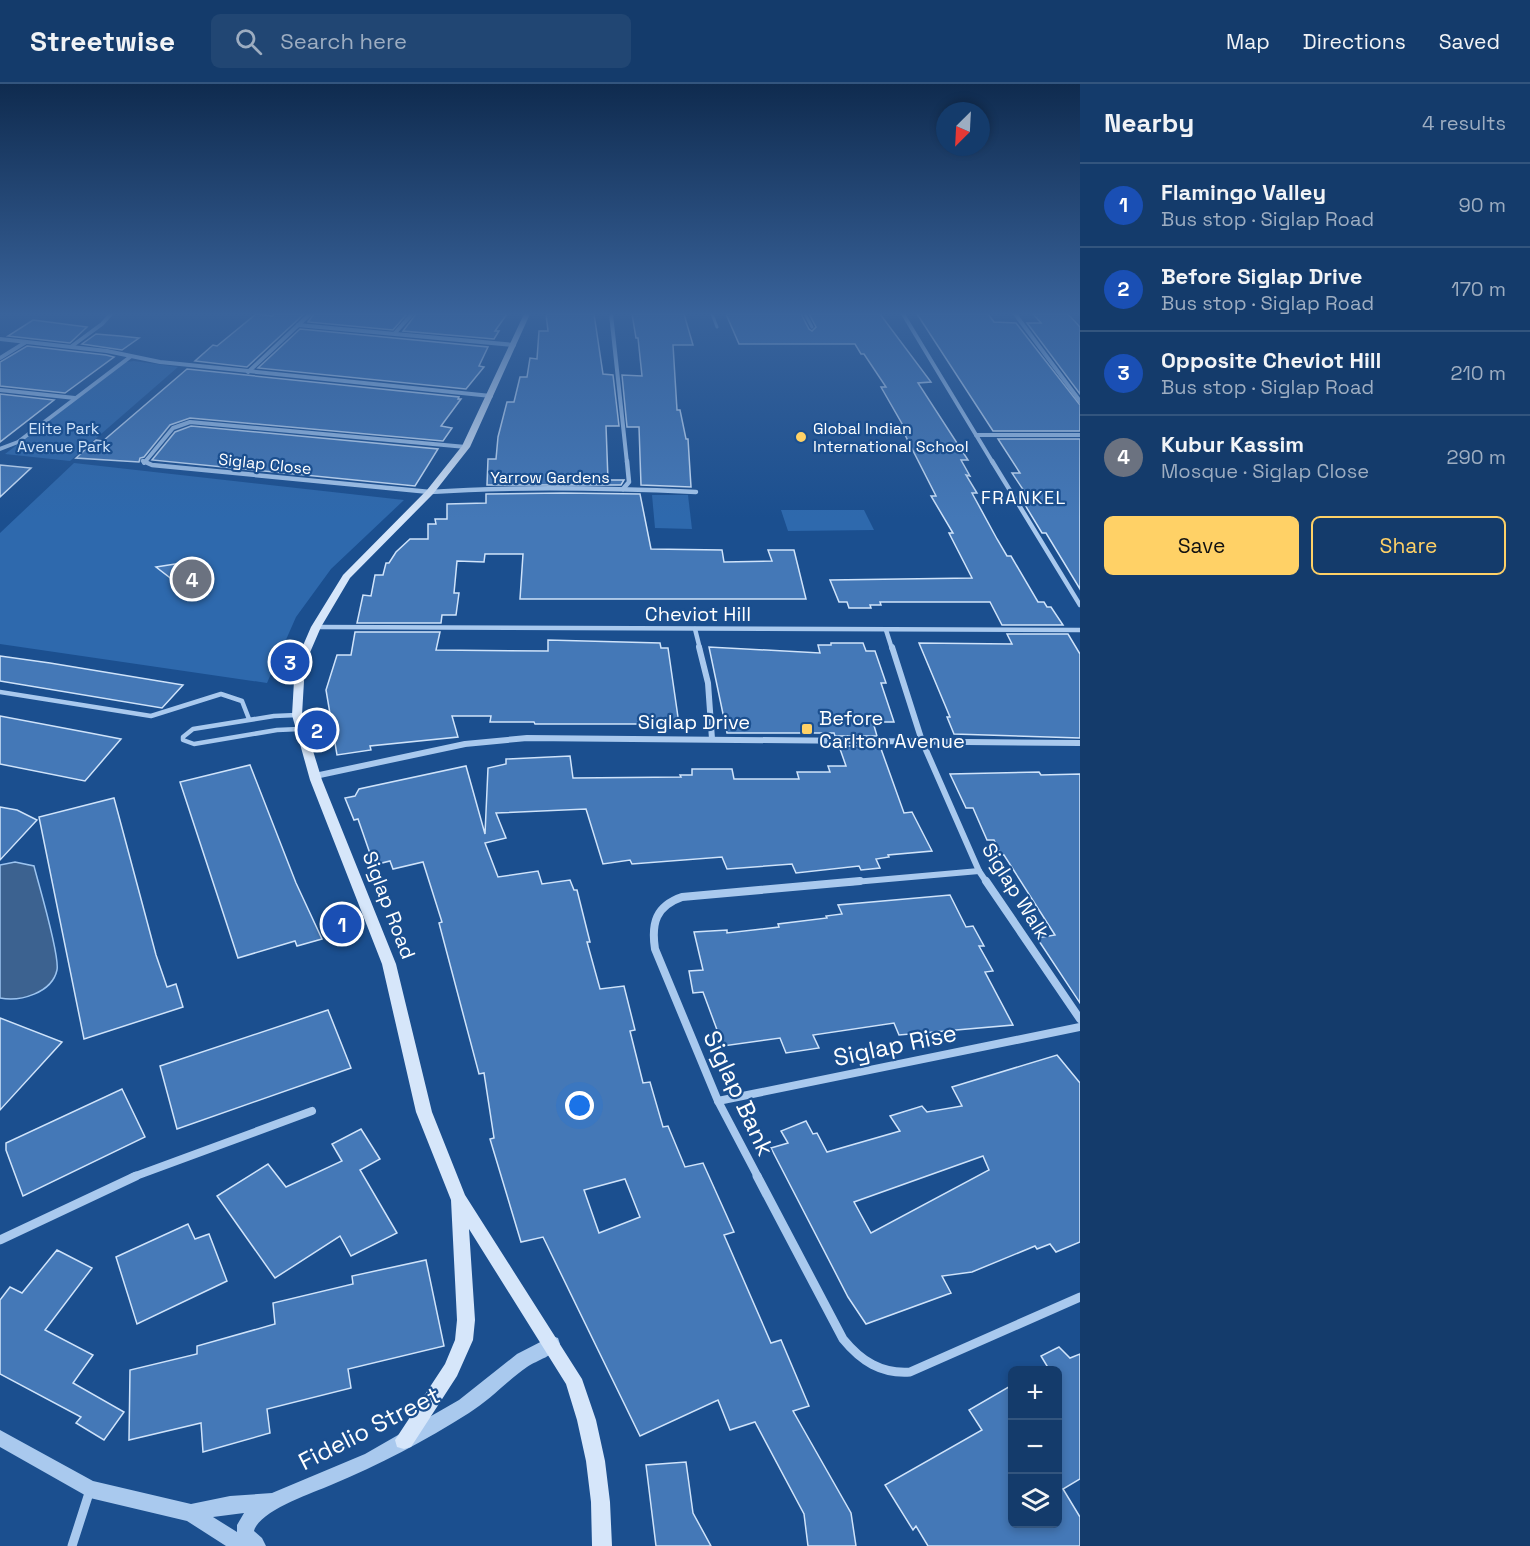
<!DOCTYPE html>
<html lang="en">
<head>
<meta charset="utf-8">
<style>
  body { margin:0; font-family:"Space Grotesk",sans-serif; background:#214673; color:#f1f3f6 }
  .controls { position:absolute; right:18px; bottom:18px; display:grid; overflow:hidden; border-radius:9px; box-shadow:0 3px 9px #0003 }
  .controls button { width:54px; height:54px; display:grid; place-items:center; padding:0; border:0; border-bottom:2px solid #33557e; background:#143b6b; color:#f1f3f6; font:30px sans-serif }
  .compass { position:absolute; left:936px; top:18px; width:54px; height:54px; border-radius:50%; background:#143b6b; box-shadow:0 3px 9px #0003; rotate:204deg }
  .you { position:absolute; left:580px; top:1022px; width:21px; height:21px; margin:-15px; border:4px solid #fff; border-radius:50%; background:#1a73e8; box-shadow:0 0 0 9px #1a73e833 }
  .badge { display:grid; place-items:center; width:39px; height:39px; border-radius:50%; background:#ffd166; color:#fff; font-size:20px; font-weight:700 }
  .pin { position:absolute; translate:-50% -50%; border:3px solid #fff; box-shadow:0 2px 6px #0006 }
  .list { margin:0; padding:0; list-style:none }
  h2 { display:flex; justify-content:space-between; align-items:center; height:78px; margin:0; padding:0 24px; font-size:26px }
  h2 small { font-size:20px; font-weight:400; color:#9dadc1 }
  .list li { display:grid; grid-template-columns:39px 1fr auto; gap:18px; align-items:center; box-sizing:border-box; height:84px; padding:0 24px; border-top:2px solid #33557e }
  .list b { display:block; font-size:22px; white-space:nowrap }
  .list p { margin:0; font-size:20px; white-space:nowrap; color:#9dadc1 }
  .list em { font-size:20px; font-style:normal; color:#9dadc1 }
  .actions { display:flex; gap:12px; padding:18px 24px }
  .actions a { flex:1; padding:14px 0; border:2px solid #ffd166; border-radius:9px; text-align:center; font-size:21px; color:#ffd166 }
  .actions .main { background:#ffd166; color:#111 }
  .icon { flex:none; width:33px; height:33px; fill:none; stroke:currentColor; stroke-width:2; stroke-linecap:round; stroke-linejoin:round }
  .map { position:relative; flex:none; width:1080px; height:1462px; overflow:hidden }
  header { display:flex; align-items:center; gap:36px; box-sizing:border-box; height:84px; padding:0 30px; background:#143b6b; border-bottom:2px solid #33557e }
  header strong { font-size:28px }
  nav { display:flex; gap:33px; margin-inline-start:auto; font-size:21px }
  .search { width:420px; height:54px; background:#214673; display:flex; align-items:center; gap:15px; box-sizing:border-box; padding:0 21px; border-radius:9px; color:#9dadc1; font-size:22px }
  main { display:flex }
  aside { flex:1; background:#143b6b }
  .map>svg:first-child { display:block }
  .green { fill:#2e69ad }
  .water { fill:#3c6290; stroke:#9cc4f0; stroke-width:1.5 }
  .building { fill:#4478b7; stroke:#cfe3fa; stroke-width:1.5; fill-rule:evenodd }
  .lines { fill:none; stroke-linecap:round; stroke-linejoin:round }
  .service-far1 { stroke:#a9c9ee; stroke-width:3 }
  .service { stroke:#a9c9ee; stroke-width:4.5 }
  .minor-far4 { stroke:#a9c9ee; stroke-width:4 }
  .minor-far3 { stroke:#a9c9ee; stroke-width:4.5 }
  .minor-far2 { stroke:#a9c9ee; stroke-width:6 }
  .minor-far1 { stroke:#a9c9ee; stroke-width:8 }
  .minor { stroke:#a9c9ee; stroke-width:9 }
  .tertiary { fill:#a9c9ee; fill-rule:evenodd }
  .secondary { fill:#d6e6fa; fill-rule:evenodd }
  .poi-dot { fill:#ffd166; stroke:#1b4f8f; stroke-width:2 }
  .labels { text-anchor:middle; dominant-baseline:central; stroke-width:4.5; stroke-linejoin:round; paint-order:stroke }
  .far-park-label { font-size:16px; fill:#cfe3fa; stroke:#1b4f8f }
  .far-poi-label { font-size:16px; fill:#fff; stroke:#1b4f8f; text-anchor:start }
  .far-street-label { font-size:16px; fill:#fff; stroke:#1b4f8f }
  .far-neighbourhood-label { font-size:18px; letter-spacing:1.5px; fill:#fff; stroke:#1b4f8f }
  .street-label { font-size:20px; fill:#fff; stroke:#1b4f8f }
  .poi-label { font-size:20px; fill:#fff; stroke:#1b4f8f; text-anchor:start }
  .near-street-label { font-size:24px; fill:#fff; stroke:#1b4f8f }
</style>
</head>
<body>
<header>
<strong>Streetwise</strong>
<div class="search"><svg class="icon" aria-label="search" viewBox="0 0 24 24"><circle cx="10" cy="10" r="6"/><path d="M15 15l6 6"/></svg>Search here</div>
<nav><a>Map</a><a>Directions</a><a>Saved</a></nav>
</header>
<main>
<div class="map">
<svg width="1080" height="1462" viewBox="0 0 1080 1462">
  <rect width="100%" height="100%" fill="#1b4f8f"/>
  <g class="green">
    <polygon points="134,277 178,283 70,377 5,370 126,278"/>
    <polygon points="74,379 404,416 331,485 296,533 267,599 0,560 0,449"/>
    <polygon points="652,411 688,411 692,445 655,444"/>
    <polygon points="781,426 864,426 874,446 788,447"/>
  </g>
  <path class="water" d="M15,778L34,782C39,802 60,871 57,886C52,909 20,918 0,914V781Z"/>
  <g class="building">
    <polygon points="256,230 272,232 275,230 304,230 247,283 195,277 213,261 217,262"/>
    <polygon points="314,230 407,230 393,246 308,238"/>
    <polygon points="416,230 507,230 495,247 499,247 494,255 403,247"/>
    <polygon points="546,230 594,230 603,290 613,291 619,342 606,342 608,396 624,396 621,401 487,401 488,375 496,375 498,353 507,318 514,318 520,293 527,293 530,274 537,275 539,247 548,247"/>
    <polygon points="632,230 684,230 693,261 673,261 677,326 680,326 686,355 688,355 691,403 641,401 639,343 627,343 622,291 642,292 638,254 636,254"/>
    <polygon points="726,230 801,230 809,245 812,247 816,243 809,230 880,230 931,298 918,299 968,376 961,376 970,392 966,391 977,409 972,409 997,455 1007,472 1011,472 1038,518 1044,518 1047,523 1051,523 1063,541 1002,541 990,518 880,518 881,521 870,521 871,524 849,524 847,518 839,518 830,496 972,494 949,449 953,449 931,412 936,412 902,345 905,345 881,303 886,303 864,270 861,270 855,260 739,260"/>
    <polygon points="917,230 988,230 994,238 1016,239 1080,321 1080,347 993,347"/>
    <polygon points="1033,230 1068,230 1080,243 1080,310 1027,239 1041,239"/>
    <polygon points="33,236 87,243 70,259 8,252"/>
    <polygon points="300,245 488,263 479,282 484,283 466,305 258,284"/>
    <polygon points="96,250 120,252 139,254 122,266 82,260"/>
    <polygon points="27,262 106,271 114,273 65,309 0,302 0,278"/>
    <polygon points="187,285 459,313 458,315 461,315 441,342 452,344 443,357 190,334 170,341 144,373 140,374 139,378 76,374 96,356 103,357"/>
    <polygon points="0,310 54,316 0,358"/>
    <polygon points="191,342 438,365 415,402 152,376 175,348"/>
    <polygon points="998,355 1080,355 1080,505 1046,449 1042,449 1028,426 1021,413 1028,413 1012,389 1020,389"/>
    <polygon points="0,381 31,384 0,413"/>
    <polygon points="563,409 640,410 651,465 722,466 724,478 772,477 768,466 794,466 806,515 520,515 523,470 485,470 484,478 457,477 454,509 459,509 456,531 442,531 441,539 357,539 363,511 371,512 375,491 383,491 386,479 389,479 396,468 410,455 428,455 428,440 436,440 435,435 447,435 447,420 486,419 486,410"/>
    <polygon points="188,478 211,494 186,506 156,483"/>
    <polygon points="355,548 440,548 436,566 548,567 548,556 660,559 661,564 668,564 679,640 535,640 534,638 490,638 491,632 452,632 458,653 370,662 371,666 337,671 326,606 337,571 351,571"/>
    <polygon points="1007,550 1068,550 1080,570 1080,654 954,650 947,633 950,633 919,559 1012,560"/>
    <polygon points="831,559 863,559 866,567 875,567 886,599 881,599 894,638 873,638 877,652 835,652 834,649 727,649 709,563 820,569 818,561 831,561"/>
    <polygon points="0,572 50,579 183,601 162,624 0,597"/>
    <polygon points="0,632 90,649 121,655 85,697 0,680"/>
    <path d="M839,662H880L904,729L912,728L932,767L888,771L889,773L876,775L880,784L861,786L859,782L796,789L792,780L727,785L722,773L632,780L630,776L603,780L586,725L496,729L506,754L485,759L498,793L538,787L542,800L570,796L574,806H577L590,858H587L600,905L624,902L635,946L630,947L643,999L650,998L663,1043L668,1042L685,1083L703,1079L734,1148L724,1151L771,1259L781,1256L809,1322L793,1327L851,1429L856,1462H808L804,1430L755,1338L730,1346L718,1316L640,1352L543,1153L521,1158L490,1055L494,1054L484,989L479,990L439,839L442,838L423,778L393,785L390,777L374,781L358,735L354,736L345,714L355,712L359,705L466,682L485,750L488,684L506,680V675L570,672L573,694L681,693L680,691H692V685H732L734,695H799L797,688H830L828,682H846ZM625,1095L640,1133L599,1149L584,1106Z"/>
    <polygon points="250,681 296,799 322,855 297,862 295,857 238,874 180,698"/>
    <polygon points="1039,688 1041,691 1080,690 1080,919 1037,854 1055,851 1004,771 1001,771 994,756 987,756 973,724 966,724 950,690"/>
    <polygon points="114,714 156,871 167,903 176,900 183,923 84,955 39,733"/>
    <polygon points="0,723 17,726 37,736 0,776"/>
    <polygon points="950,811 966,843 973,842 984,862 979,862 993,887 985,888 1013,941 899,951 894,939 813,951 819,964 786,969 780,954 723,962 703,908 693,909 689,887 703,886 694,848 727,846 727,849 779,843 778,840 827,834 826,832 842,830 838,821"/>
    <polygon points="328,926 351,984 177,1045 160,982"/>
    <polygon points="0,934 62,958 0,1026"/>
    <path d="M1057,971L1080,999V1158L1056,1168L1050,1160L1037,1165L1035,1162L972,1188L942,1192L951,1209L866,1240L848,1213L771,1064L788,1059L781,1047L806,1037L813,1050L817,1049L827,1068L900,1047L890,1032L922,1022L927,1028L962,1022L952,1003ZM983,1072L989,1086L871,1149L854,1118Z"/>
    <polygon points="122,1005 145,1053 23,1112 6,1066 6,1059"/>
    <polygon points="361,1045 380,1075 360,1086 397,1149 351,1172 340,1152 275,1194 217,1112 268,1080 286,1103 342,1077 332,1060"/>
    <polygon points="188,1140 195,1155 209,1150 227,1197 137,1240 116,1173"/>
    <polygon points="57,1166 92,1184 45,1246 93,1271 73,1299 124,1328 104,1356 76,1339 81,1333 0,1290 0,1216 10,1203 22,1209"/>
    <polygon points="426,1176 444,1262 348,1285 351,1304 267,1325 270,1349 203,1368 201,1339 129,1356 130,1286 197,1270 197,1262 275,1240 273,1219 353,1200 352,1192"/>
    <polygon points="1059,1263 1070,1274 1080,1270 1080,1395 1063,1405 1080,1433 1080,1462 928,1462 916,1442 913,1446 885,1401 982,1346 969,1326 1012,1301 1012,1440 1058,1440 1058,1287 1050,1287 1041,1272"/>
    <polygon points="686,1378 693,1429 711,1462 656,1462 646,1381"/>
  </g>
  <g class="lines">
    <g class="service-far1">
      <polyline points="712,230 717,243"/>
      <polyline points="805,230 812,243"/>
    </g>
    <g class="service">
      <polyline points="0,608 151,632 221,610 242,617 249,635"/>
      <polyline points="297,631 274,632 193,645 183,653 183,656 194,660 277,646 300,645"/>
    </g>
    <g class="minor-far4">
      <polyline points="611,230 627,379"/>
      <polyline points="903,230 993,379"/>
      <polyline points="1015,230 1080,317"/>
      <polyline points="298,241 514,261"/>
      <polyline points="395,249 412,230"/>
      <polyline points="0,255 107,267 160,278 491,312"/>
      <polyline points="72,262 102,240 111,230"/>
      <polyline points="0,274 26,258"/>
      <polyline points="248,288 310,230"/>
      <polyline points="0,306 75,314"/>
      <polyline points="976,351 1080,351"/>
      <polyline points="0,365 18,358 130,273"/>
      <polyline points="144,379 173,344 190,338 466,363"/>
    </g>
    <g class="minor-far3">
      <path d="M143,377L152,381L430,408C518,402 608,404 696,408"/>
      <polyline points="992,377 1080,521"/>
      <polyline points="623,405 629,398 627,377"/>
      <polyline points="316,543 1080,546"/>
      <polyline points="695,545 700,565"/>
      <polyline points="886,546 892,565"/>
    </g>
    <g class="minor-far2">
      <polyline points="699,563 708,599 712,655"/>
      <polyline points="892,563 922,657 979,787 987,799"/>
      <polyline points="315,692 465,660 527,654 1080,659"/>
      <polyline points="843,799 979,787"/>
    </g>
    <g class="minor-far1">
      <polyline points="986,797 1080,935"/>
      <polyline points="718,1017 1080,943"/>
      <polyline points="133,1093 312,1027"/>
      <path d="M758,1093L718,1017L655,865C651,839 656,822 682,813L860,797"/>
    </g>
    <g class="minor">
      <path d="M757,1092L843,1255C861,1277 881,1290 910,1288L1080,1213"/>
      <polyline points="0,1156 136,1092"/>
      <polyline points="72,1462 90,1406"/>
    </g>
    <path class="tertiary" d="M552,1252L558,1254L560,1260C555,1272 537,1276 527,1283C507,1297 490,1316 469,1329C425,1357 379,1381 331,1401C312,1409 259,1427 254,1447L262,1454L266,1462H226L187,1437L90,1414L0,1363V1346L93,1397L191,1420L230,1412L272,1409L365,1370L459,1316L517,1270ZM244,1429L237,1441V1448L213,1433Z"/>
    <polygon class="secondary" points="524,230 530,230 470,363 433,410 350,494 321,543 305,580 302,631 322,696 396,880 432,1028 465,1111 582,1295 596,1336 605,1377 610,1418 612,1462 592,1462 591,1418 586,1377 577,1336 566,1300 469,1145 475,1236 473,1256 457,1292 411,1363 404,1365 397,1363 395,1356 445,1280 455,1256 457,1236 451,1116 416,1028 382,880 310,696 292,631 295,580 311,543 343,491 427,406 462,362"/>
  </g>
  <linearGradient id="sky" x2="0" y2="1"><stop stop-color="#0f2b4f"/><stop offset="0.53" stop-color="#39639b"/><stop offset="1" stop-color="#39639b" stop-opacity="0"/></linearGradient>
  <rect width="1080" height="434" fill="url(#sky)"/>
  <g class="poi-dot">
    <circle cx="801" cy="353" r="6"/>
    <rect x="801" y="639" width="12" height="12" rx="3"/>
  </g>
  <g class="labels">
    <g class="far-park-label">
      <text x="64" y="344">Elite Park<tspan x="64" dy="18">Avenue Park</tspan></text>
    </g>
    <g class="far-poi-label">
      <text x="813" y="344">Global Indian<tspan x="813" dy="18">International School</tspan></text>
    </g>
    <g class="far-street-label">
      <text transform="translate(265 380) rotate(6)">Siglap Close</text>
      <text x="550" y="393">Yarrow Gardens</text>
    </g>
    <g class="far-neighbourhood-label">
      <text x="1024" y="413">FRANKEL</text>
    </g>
    <g class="street-label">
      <text x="698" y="530">Cheviot Hill</text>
      <text x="694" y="638">Siglap Drive</text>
      <text transform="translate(1016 807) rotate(58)">Siglap Walk</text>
      <text transform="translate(389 821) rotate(69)">Siglap Road</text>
    </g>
    <g class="poi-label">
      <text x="819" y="634">Before<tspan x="819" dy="23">Carlton Avenue</tspan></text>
    </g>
    <g class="near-street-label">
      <text transform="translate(895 961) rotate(-12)">Siglap Rise</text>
      <text transform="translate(739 1009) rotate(65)">Siglap Bank</text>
      <text transform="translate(369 1344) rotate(-27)">Fidelio Street</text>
    </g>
  </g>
</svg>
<div class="controls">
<button>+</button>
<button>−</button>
<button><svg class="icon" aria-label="layers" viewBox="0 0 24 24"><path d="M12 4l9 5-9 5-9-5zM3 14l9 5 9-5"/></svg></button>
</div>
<svg class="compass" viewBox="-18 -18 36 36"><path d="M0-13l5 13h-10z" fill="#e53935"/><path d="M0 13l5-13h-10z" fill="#9dadc1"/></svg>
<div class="you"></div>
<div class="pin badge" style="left:342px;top:840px;background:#1a4fb4">1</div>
<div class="pin badge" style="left:317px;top:646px;background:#1a4fb4">2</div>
<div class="pin badge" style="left:290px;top:578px;background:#1a4fb4">3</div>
<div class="pin badge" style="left:192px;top:495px;background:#6b7280">4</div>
</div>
<aside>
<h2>Nearby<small>4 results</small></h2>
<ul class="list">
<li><span class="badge" style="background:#1a4fb4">1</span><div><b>Flamingo Valley</b><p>Bus stop · Siglap Road</p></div><em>90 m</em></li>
<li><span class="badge" style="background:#1a4fb4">2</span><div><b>Before Siglap Drive</b><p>Bus stop · Siglap Road</p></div><em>170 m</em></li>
<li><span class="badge" style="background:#1a4fb4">3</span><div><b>Opposite Cheviot Hill</b><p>Bus stop · Siglap Road</p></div><em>210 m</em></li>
<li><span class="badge" style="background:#6b7280">4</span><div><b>Kubur Kassim</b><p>Mosque · Siglap Close</p></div><em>290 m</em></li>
</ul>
<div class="actions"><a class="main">Save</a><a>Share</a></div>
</aside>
</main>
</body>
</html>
